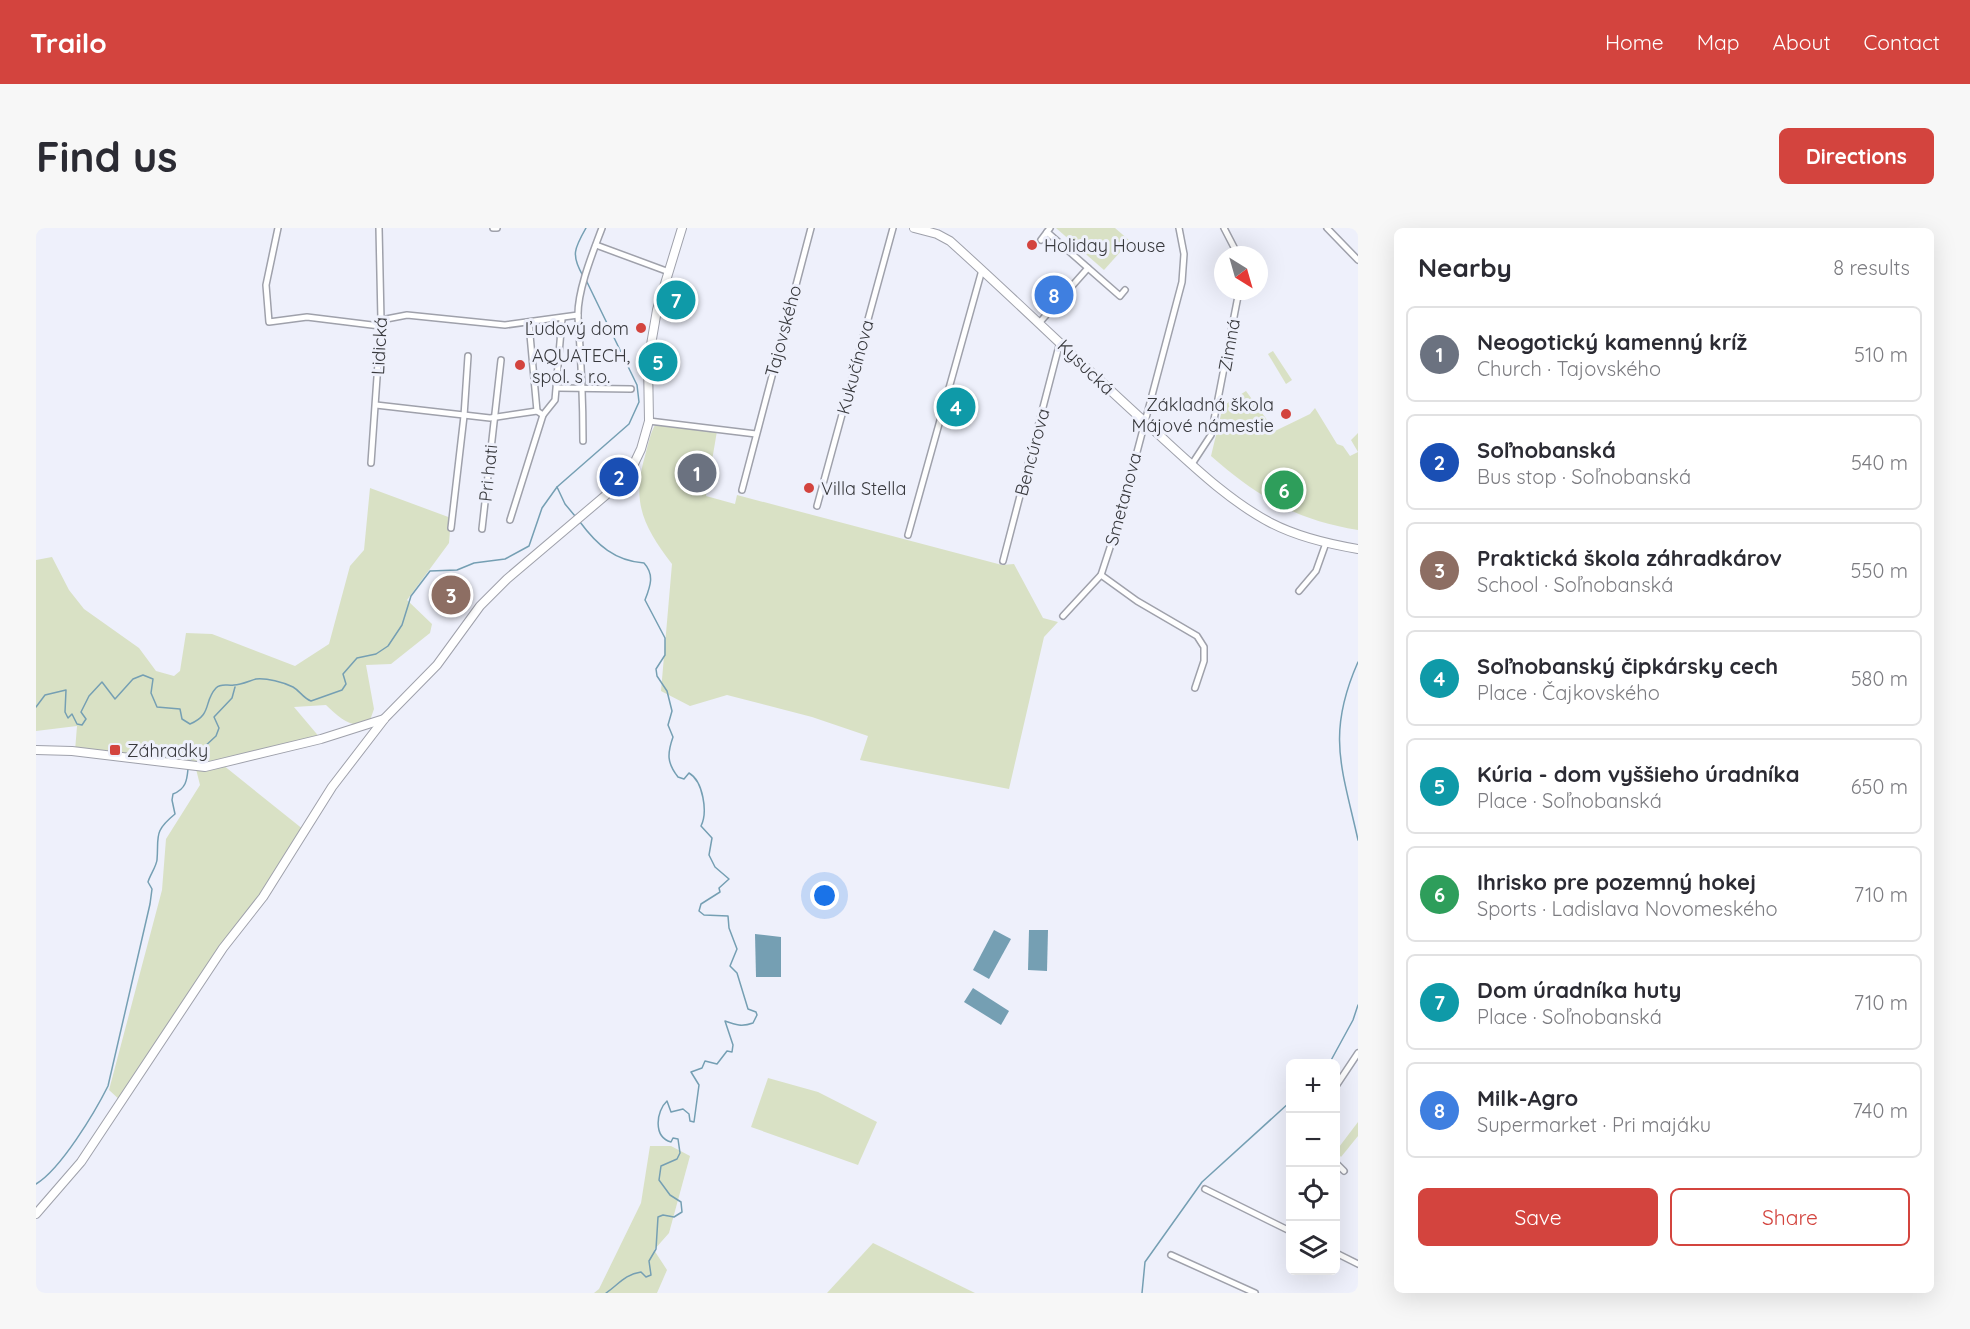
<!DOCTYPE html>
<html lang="en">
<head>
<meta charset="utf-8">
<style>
  body { margin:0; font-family:Quicksand,sans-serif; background:#f7f7f7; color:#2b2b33 }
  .controls { position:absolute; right:18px; bottom:18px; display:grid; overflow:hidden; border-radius:9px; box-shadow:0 6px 24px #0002 }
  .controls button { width:54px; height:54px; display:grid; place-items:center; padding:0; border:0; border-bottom:2px solid #e1e1e2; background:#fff; color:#2b2b33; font:30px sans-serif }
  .compass { position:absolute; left:1178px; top:18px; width:54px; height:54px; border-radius:50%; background:#fff; box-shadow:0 6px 24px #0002; rotate:143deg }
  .you { position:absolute; left:789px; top:668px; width:21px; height:21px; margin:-15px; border:4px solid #fff; border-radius:50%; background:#1a73e8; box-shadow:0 0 0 9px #1a73e833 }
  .badge { display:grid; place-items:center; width:39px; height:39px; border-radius:50%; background:#d3443e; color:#fff; font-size:20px; font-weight:700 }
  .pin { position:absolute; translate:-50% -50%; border:3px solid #fff; box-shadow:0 2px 6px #0006 }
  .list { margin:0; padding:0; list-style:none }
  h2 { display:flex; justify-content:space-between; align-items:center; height:78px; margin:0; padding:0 24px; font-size:26px }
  h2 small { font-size:20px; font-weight:400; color:#7c7c81 }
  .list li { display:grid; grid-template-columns:39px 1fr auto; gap:18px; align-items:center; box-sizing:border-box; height:96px; margin:0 12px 12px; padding:0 12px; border:2px solid #e1e1e2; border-radius:9px }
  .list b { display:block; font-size:22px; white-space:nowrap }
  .list p { margin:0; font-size:20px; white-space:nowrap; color:#7c7c81 }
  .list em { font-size:20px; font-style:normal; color:#7c7c81 }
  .actions { display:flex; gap:12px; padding:18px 24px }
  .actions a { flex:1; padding:14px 0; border:2px solid #d3443e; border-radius:9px; text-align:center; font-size:21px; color:#d3443e }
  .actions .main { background:#d3443e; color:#fff }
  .icon { flex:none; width:33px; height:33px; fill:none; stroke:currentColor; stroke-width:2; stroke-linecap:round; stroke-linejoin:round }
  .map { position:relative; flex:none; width:1322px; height:1065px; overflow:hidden; border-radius:9px }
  header { display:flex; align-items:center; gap:36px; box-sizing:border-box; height:84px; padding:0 30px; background:#d3443e; color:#fff }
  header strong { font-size:28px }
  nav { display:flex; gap:33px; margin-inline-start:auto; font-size:21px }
  .intro { display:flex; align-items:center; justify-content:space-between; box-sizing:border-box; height:144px; padding:0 36px }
  h1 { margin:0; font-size:42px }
  .button { padding:15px 27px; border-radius:9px; background:#d3443e; color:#fff; font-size:21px; font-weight:700 }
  main { display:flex; gap:36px; padding:0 36px }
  aside { flex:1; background:#fff; border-radius:9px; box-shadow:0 6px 24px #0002 }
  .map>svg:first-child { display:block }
  .green { fill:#d9e1c5 }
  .water { fill:#759fb3 }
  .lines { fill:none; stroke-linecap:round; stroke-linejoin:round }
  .stream { stroke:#759fb3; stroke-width:1.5 }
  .street-casing { stroke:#9fa1ab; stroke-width:8 }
  .secondary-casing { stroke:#9fa1ab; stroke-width:10 }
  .street { stroke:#fff; stroke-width:5 }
  .secondary { stroke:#fff; stroke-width:8 }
  .poi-dot { fill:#d3443e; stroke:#eef0fb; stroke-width:2 }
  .labels { text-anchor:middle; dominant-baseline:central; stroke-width:6; stroke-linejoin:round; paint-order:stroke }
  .poi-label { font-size:18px; fill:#38393d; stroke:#eef0fb; text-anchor:start }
  .street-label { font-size:18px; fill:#38393d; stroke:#eef0fb }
</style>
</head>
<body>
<header>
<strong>Trailo</strong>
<nav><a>Home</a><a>Map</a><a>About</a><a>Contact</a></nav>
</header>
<div class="intro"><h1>Find us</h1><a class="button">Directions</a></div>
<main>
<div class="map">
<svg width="1322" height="1065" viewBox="0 0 1322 1065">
  <rect width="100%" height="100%" fill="#eef0fb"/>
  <g class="green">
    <polygon points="1020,0 1079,0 1094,13 1068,42"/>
    <polygon points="1237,123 1256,152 1250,156 1232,126"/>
    <path d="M1210,163L1239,203L1274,186L1279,180L1301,216L1307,218L1314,228L1322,224L1315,212L1322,205V302C1260,292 1222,269 1175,228L1187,178Z"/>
    <path d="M619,197L681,203L670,268L699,276L701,267L966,337L978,336L1007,390L1022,394L1008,409L973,561L824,532L832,508L776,489L691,467L654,478L625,463L636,336C608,299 595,275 609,228C612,217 614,206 619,197Z"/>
    <path d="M334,260L415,290L413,315L371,372L396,396L394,405L355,436L330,437L338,481L333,495C314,501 303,489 290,477L258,479L285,511L187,537L268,602L216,683L86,874L73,862L126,662L130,611L164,557L159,537L39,523L41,498L0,503V332L16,329L33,362L48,381L103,420L120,443L138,448L144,443L150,405L176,406L259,438L293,416L314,338L328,322Z"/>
    <polygon points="732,850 782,864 841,894 822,937 715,899"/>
    <polygon points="1322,894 1322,908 1305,929 1300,923"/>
    <polygon points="614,918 635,918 654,928 633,1005 618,1022 631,1042 621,1065 558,1065 563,1061 605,975"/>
    <polygon points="837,1015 939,1065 791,1065"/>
  </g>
  <g class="water">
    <polygon points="958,702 975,711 953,751 937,742"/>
    <polygon points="993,702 1012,702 1011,743 992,742"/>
    <polygon points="719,706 745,709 745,749 720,749"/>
    <polygon points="937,760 973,783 965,797 928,774"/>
  </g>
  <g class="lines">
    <g class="stream">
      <path d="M547,48C535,27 538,21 550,0"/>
      <polyline points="521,259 529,276 539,288"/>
      <path d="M544,294C561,317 579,333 608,335C619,347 614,359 609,372L629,410V427L620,441L621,448L631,463L636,483L632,497L637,509C631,526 631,535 642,549L648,551L653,545C667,553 672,584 665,598L676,610L673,627L679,639L693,651L683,660L684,664L665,676L663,683L668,687L692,688L693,700L701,721L694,738L701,745L712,781L720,784L721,787L717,795C706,799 700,797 689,793L697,817L696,824L691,823L681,836L669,833L666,840L655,844L663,857L658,894L654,893L653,886L647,881L635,884L631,873C620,883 617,909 635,914L637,910L642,911L644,925L641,931L625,938L623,952L634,967L645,974L646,984L638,989L627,987L622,989L620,1021L613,1033L615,1047L610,1049L605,1044C589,1046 582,1057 570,1065"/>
      <path d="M1322,434C1290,506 1306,540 1322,612"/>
      <path d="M0,479L9,467L30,462L29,484L32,490L36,486L41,496L46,497L50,491L45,484L53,468L66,454L79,471L97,451L107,447L117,451L115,465L121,479L144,481L146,491L154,496C177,486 167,474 180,460C185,455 191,458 198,457C205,457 213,453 220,451C231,450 247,454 257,459C264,463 267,470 275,473L306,462L310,456L307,446L321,430L340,426L352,418L366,397L375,368L394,343L421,342L438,335L469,331L493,318L506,280L521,259L593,196L603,174L601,157L550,52"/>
      <polyline points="153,533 180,508 183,500 178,489 196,470 199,459"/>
      <polyline points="1293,836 1317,792 1322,777"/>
      <path d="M0,956C25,941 59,884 72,858L114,676L116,661L112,654C114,647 120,639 121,632C123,608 117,604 139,586L136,572L137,566C150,561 151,552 152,541"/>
      <polyline points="1106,1065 1109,1034 1166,954 1254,874"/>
    </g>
    <defs>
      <g id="street">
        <polyline points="242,0 230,57 233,94 271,89 344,98"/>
        <polyline points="457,0 461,0"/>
        <polyline points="1188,0 1202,27"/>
        <polyline points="1291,0 1322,32"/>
        <polyline points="1011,4 1084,68 1089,62"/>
        <polyline points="1005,12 1014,0"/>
        <polyline points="560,17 633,44"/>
        <polyline points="345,92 371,87 469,97 542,87"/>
        <polyline points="1004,94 1052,40"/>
        <polyline points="493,96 501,183"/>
        <polyline points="522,160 595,161"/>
        <polyline points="340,177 454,190 501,183 507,187"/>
        <polyline points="613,193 720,206"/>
        <path d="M547,213C547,171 545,130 542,89C541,63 557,24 566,0"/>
        <polyline points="335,235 345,92 343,0"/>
        <polyline points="1156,236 1175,207 1203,63"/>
        <polyline points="706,262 775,0"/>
        <polyline points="781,278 857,0"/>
        <polyline points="474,292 507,187 519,172 526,91"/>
        <polyline points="415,300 428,188 432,128"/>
        <polyline points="446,301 465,132"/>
        <polyline points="872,307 946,42"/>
        <polyline points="967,333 1024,114"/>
        <polyline points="1065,347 1101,373 1161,408 1168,419 1168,433 1159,460"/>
        <polyline points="1263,363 1280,343 1290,315"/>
        <polyline points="1027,388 1065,347 1083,292 1146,54 1148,26 1143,0"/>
        <polyline points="1300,858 1322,825"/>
        <polyline points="1300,935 1308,943"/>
        <polyline points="1169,961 1254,1003"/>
        <polyline points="1300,1025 1322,1036"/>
        <polyline points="1135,1027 1219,1065"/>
      </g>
      <g id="secondary">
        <path d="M878,0L901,6L914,13C984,76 1051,142 1121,205C1156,237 1193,273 1235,295C1262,309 1292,316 1322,321"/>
        <polyline points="0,522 36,523 169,539 285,511 348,491"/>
        <polyline points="0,986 45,934 187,720 227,669 296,559 349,490 401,437 444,378 471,351 570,267 596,240 605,221 613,193 612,134 621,82 646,0"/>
      </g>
    </defs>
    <use href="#street" class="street-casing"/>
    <use href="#secondary" class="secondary-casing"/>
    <use href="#street" class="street"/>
    <use href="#secondary" class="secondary"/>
  </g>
  <g class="poi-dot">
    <circle cx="996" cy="17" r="6"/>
    <circle cx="605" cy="100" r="6"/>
    <circle cx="484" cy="137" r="6"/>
    <circle cx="1250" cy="186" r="6"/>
    <circle cx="773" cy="260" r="6"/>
    <rect x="73" y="516" width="12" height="12" rx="3"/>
  </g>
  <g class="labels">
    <g class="poi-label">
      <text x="1008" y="17">Holiday House</text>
      <text x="593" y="100" text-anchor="end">Ľudový dom</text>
      <text x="496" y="127">AQUATECH,<tspan x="496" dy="21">spol. s r.o.</tspan></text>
      <text x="1238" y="176" text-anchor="end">Základná škola<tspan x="1238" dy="21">Májové námestie</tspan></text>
      <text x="785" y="260">Villa Stella</text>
      <text x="91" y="522">Záhradky</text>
    </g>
    <g class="street-label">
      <text transform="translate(747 103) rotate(-75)">Tajovského</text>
      <text transform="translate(1193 117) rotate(-80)">Zimná</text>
      <text transform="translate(343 118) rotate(-87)">Lidická</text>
      <text transform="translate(819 139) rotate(-75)">Kukučínova</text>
      <text transform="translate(1050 139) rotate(44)">Kysucká</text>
      <text transform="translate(996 224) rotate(-75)">Bencúrova</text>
      <text transform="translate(452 245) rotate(-84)">Pri hati</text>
      <text transform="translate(1087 271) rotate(-75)">Smetanova</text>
    </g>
  </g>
</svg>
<div class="controls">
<button>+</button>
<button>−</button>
<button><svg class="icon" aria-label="locate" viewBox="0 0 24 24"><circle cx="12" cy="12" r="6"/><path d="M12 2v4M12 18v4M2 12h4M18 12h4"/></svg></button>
<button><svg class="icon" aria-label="layers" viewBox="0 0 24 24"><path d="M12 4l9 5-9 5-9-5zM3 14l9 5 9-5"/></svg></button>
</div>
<svg class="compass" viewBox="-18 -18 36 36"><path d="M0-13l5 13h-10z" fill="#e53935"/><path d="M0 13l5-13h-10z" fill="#7c7c81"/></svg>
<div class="you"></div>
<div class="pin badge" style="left:661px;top:245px;background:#6b7280">1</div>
<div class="pin badge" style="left:583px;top:249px;background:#1a4fb4">2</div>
<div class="pin badge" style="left:415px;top:367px;background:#8d6e63">3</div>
<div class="pin badge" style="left:920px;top:179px;background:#0f9aa8">4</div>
<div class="pin badge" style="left:622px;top:134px;background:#0f9aa8">5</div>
<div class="pin badge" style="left:1248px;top:262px;background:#2e9e5b">6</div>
<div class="pin badge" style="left:640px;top:72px;background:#0f9aa8">7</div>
<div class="pin badge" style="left:1018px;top:67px;background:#3f7fe0">8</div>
</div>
<aside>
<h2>Nearby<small>8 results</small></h2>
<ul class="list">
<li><span class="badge" style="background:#6b7280">1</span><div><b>Neogotický kamenný kríž</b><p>Church · Tajovského</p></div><em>510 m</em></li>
<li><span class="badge" style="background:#1a4fb4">2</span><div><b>Soľnobanská</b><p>Bus stop · Soľnobanská</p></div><em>540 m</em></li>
<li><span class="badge" style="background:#8d6e63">3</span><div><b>Praktická škola záhradkárov</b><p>School · Soľnobanská</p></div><em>550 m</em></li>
<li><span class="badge" style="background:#0f9aa8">4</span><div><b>Soľnobanský čipkársky cech</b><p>Place · Čajkovského</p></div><em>580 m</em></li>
<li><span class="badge" style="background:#0f9aa8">5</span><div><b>Kúria - dom vyššieho úradníka</b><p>Place · Soľnobanská</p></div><em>650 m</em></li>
<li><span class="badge" style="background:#2e9e5b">6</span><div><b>Ihrisko pre pozemný hokej</b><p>Sports · Ladislava Novomeského</p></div><em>710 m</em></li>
<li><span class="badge" style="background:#0f9aa8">7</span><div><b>Dom úradníka huty</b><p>Place · Soľnobanská</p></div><em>710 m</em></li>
<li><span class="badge" style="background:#3f7fe0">8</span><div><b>Milk-Agro</b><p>Supermarket · Pri majáku</p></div><em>740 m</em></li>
</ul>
<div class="actions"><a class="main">Save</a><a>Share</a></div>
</aside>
</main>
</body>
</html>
